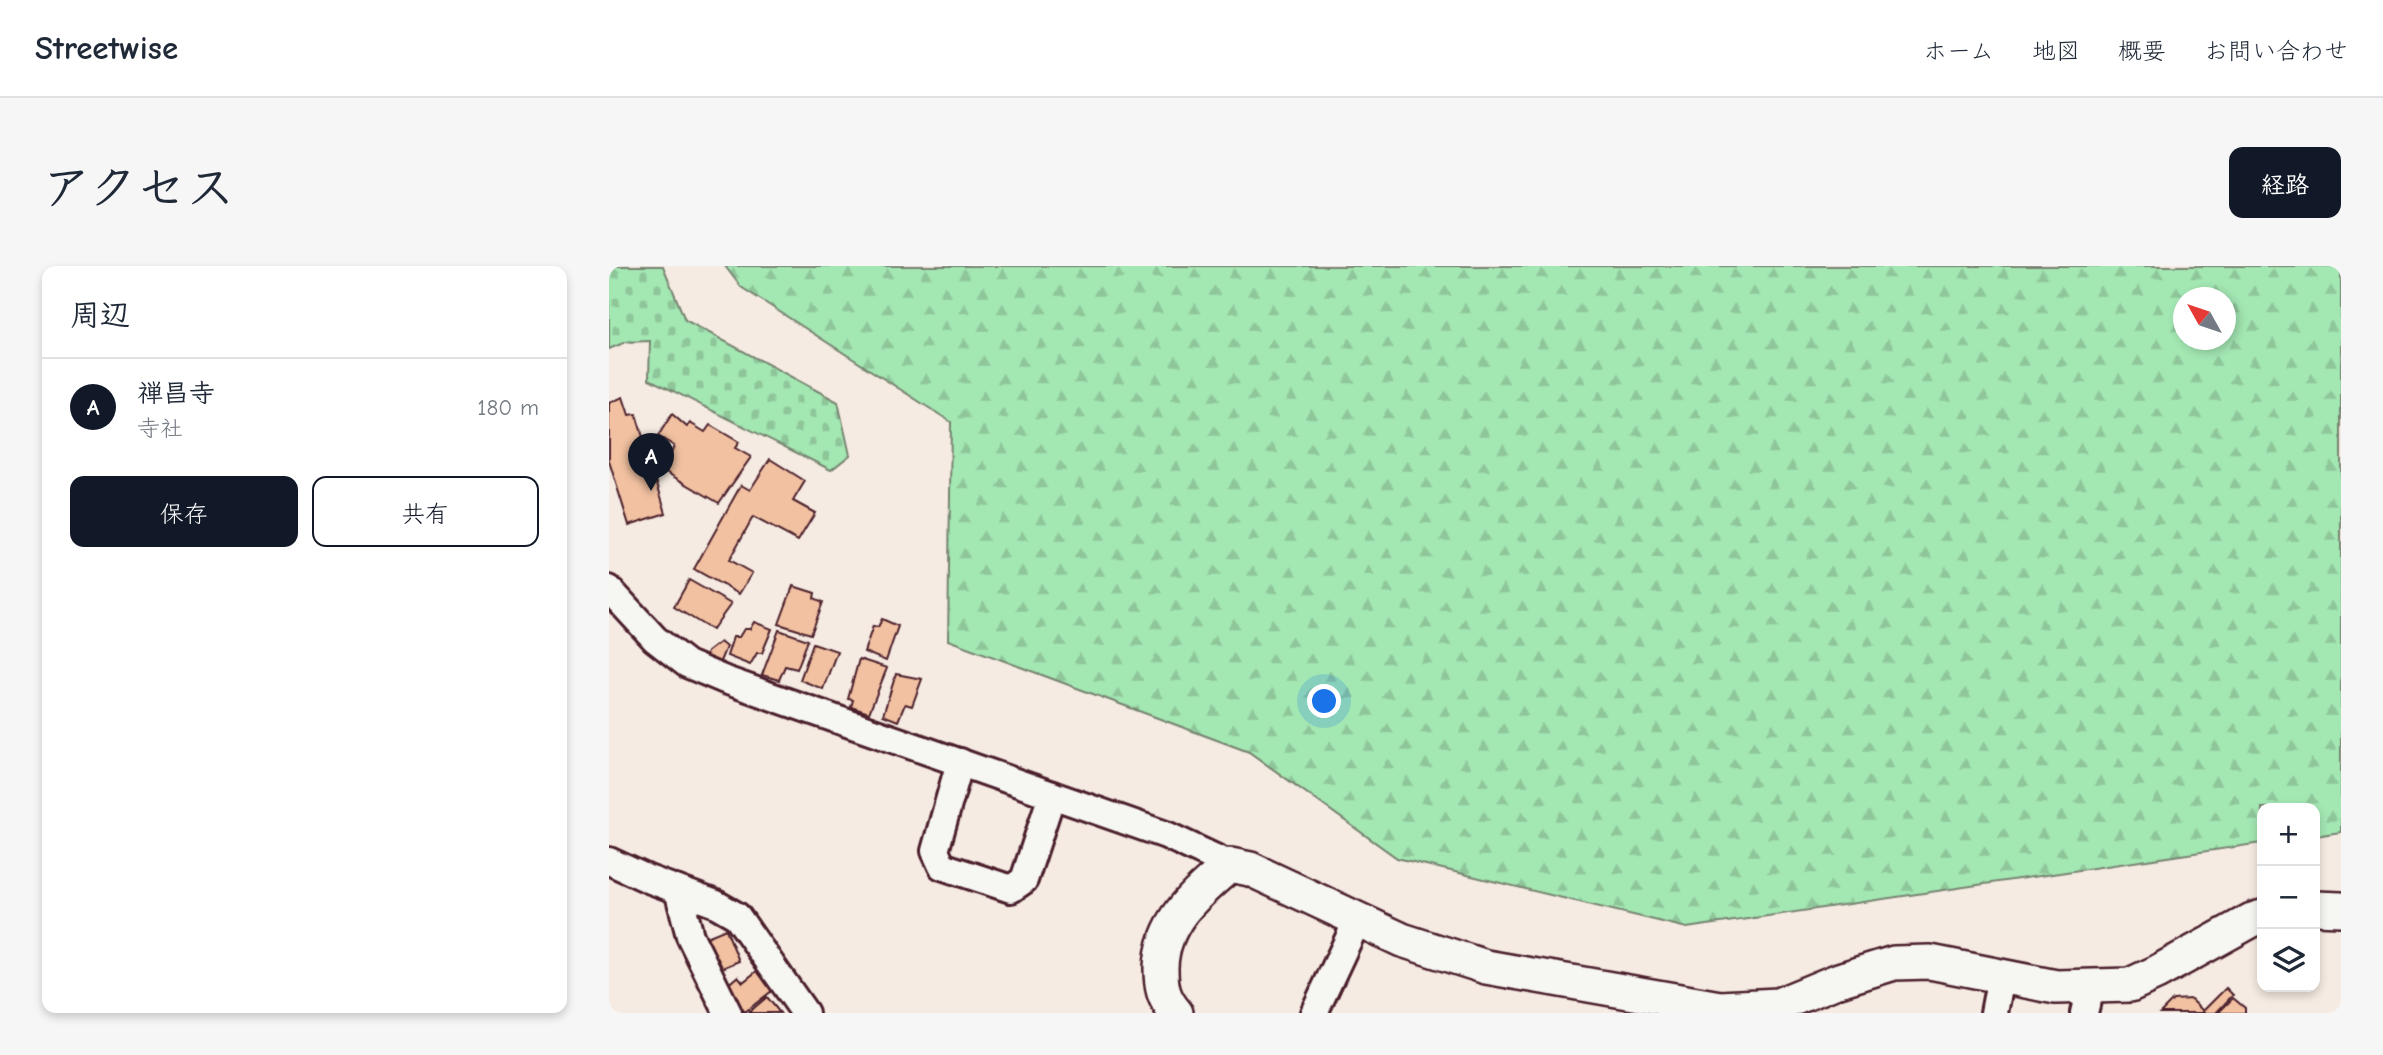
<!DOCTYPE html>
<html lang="ja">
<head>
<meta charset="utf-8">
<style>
  body { margin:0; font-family:"Comic Neue","Klee One",sans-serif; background:#f6f6f7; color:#1f2937 }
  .controls { position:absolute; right:21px; bottom:21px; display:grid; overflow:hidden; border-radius:14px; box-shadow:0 4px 10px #0003 }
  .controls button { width:63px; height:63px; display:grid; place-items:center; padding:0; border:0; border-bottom:2px solid #e0e1e3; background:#fff; color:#1f2937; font:35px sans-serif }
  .compass { position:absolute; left:1564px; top:21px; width:63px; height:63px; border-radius:50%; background:#fff; box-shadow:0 4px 10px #0003; rotate:310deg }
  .you { position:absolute; left:716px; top:436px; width:24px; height:24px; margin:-18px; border:5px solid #fff; border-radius:50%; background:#1a73e8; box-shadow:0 0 0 10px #1a73e833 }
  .badge { display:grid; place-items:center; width:46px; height:46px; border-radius:50%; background:#111827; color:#fff; font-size:23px; font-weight:700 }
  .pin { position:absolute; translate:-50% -58px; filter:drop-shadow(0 2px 4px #0008) }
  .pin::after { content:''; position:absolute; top:37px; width:24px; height:21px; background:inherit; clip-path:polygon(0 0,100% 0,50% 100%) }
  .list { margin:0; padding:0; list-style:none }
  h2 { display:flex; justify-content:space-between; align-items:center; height:91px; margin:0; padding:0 28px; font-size:30px }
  h2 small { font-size:23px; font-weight:400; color:#747a83 }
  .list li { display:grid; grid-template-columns:46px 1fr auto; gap:21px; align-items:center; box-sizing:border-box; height:98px; padding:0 28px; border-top:2px solid #e0e1e3 }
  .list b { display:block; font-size:26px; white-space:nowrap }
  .list p { margin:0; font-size:23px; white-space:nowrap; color:#747a83 }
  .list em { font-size:23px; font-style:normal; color:#747a83 }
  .actions { display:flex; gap:14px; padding:21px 28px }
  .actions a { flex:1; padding:16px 0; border:2px solid #111827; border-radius:14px; text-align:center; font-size:24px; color:#111827 }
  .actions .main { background:#111827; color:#fff }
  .icon { flex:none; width:38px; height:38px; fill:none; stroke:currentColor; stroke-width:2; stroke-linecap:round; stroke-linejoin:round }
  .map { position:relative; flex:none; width:1732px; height:747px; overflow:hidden; border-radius:14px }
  header { display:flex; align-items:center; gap:42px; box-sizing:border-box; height:98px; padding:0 35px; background:#fff; border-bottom:2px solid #e0e1e3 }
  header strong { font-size:33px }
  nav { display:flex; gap:38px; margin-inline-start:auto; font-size:24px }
  .intro { display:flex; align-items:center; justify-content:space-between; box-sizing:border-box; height:168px; padding:0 42px }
  h1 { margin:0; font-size:49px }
  .button { padding:18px 32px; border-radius:14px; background:#111827; color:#fff; font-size:24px; font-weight:700 }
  main { display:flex; gap:42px; padding:0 42px }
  aside { flex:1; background:#fff; border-radius:14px; box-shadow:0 4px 10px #0003 }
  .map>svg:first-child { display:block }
  .forest { fill:url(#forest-firs); stroke:#76836f; stroke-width:2; fill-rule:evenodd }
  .cemetery { fill:url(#cemetery-stones); stroke:#76836f; stroke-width:2 }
  .building { fill:#f1c1a1; stroke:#4a1f2b; stroke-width:2 }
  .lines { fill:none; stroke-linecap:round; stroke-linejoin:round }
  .minor-casing { stroke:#4a1f2b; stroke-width:32 }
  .tertiary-casing { stroke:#4a1f2b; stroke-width:38 }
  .minor { stroke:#f6f6f2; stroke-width:26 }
  .tertiary { stroke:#f6f6f2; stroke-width:33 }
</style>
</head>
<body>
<header>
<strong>Streetwise</strong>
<nav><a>ホーム</a><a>地図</a><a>概要</a><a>お問い合わせ</a></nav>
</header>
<div class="intro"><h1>アクセス</h1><a class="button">経路</a></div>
<main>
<aside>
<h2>周辺<small></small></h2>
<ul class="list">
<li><span class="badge">A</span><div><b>禅昌寺</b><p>寺社</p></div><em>180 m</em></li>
</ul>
<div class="actions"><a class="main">保存</a><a>共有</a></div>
</aside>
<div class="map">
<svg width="1732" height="747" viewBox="0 0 1732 747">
  <defs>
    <pattern id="forest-firs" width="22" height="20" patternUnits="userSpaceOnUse" patternTransform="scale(1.75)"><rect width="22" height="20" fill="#a3e7b3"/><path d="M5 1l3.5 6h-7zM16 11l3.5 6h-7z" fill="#8ec69a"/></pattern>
    <pattern id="cemetery-stones" width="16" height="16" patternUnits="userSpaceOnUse" patternTransform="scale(1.75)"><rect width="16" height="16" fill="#a3e7b3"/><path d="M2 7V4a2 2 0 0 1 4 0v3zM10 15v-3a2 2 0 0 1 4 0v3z" fill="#8ec69a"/></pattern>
  </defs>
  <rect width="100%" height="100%" fill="#f5ebe2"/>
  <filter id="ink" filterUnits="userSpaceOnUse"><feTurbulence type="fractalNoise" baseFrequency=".0143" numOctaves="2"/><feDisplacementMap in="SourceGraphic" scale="14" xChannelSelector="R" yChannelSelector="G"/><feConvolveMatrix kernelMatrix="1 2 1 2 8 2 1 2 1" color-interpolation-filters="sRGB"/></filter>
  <g filter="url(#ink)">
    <path class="forest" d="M116,0H1732V566L1706,570V542H1653V577L1078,662L788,592L640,486L339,374L342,156L132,21ZM1574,32H1616V74H1574Z"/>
    <polygon class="cemetery" points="0,0 54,0 76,54 229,136 241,189 222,204 40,113 41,75 17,76 0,83"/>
    <g class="building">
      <polygon points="14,131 20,149 27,148 57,247 20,259 0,195 0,137"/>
      <polygon points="63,148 78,161 81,157 96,166 101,159 130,176 126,182 142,191 110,237 55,205 65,180 49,170"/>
      <polygon points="161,193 196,215 184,235 206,247 189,275 144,251 120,294 143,307 130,328 85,303 132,219 141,224"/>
      <polygon points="80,314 122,338 103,364 65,341"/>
      <polygon points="184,320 206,327 205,332 214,336 202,368 170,358"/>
      <polygon points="273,353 289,360 277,395 255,386 264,360 269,361"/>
      <polygon points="145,356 163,363 153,387 148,387 141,399 118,390 124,371 130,371 135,363 141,363"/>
      <polygon points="170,364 199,374 188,403 176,400 170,414 153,409"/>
      <polygon points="111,376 117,381 110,398 96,392 98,386"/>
      <polygon points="204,377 228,385 214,423 191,414"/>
      <polygon points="250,393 278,402 260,447 242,441 244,434 239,433"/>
      <polygon points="287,408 313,413 303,440 296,438 289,455 274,449"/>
      <polygon points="117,663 130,695 111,703 95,672"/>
      <polygon points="148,705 164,724 136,746 116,721 129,710 134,716"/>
      <polygon points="1617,722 1624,729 1607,747 1551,747 1564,734 1582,733 1594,745"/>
      <polygon points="158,731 171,747 139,747"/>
      <polygon points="1624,732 1636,742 1636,747 1609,747"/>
    </g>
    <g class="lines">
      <defs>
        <g id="minor">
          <polyline points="0,323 46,373 78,398 116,414 557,569 621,599"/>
          <polyline points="351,496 326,585 333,600 402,623 415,614 443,529"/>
          <polyline points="0,595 39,613 107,638 128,650 196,747"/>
          <polyline points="69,624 81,670 119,747"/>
          <polyline points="705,747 749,653"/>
          <polyline points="1385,747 1392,710"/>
          <polyline points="1475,747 1481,722"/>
        </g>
        <g id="tertiary">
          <polyline points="1706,642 1732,643"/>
          <path d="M567,747C554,732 552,721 552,702C553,655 588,627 621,599L641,603L793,674L877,701L1111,742L1169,739L1230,714L1285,697L1321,696L1447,721L1521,719L1547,707L1643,654L1653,651"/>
        </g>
      </defs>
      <use href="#minor" class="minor-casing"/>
      <use href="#tertiary" class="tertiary-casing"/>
      <use href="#minor" class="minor"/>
      <use href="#tertiary" class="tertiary"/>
    </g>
  </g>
</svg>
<div class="controls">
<button>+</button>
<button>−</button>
<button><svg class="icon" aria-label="layers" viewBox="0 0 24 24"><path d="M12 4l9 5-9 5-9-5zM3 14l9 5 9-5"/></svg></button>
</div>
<svg class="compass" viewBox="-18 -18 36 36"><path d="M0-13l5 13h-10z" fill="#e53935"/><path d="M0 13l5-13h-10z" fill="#747a83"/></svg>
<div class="you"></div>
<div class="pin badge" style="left:42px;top:225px">A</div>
</div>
</main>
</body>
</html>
